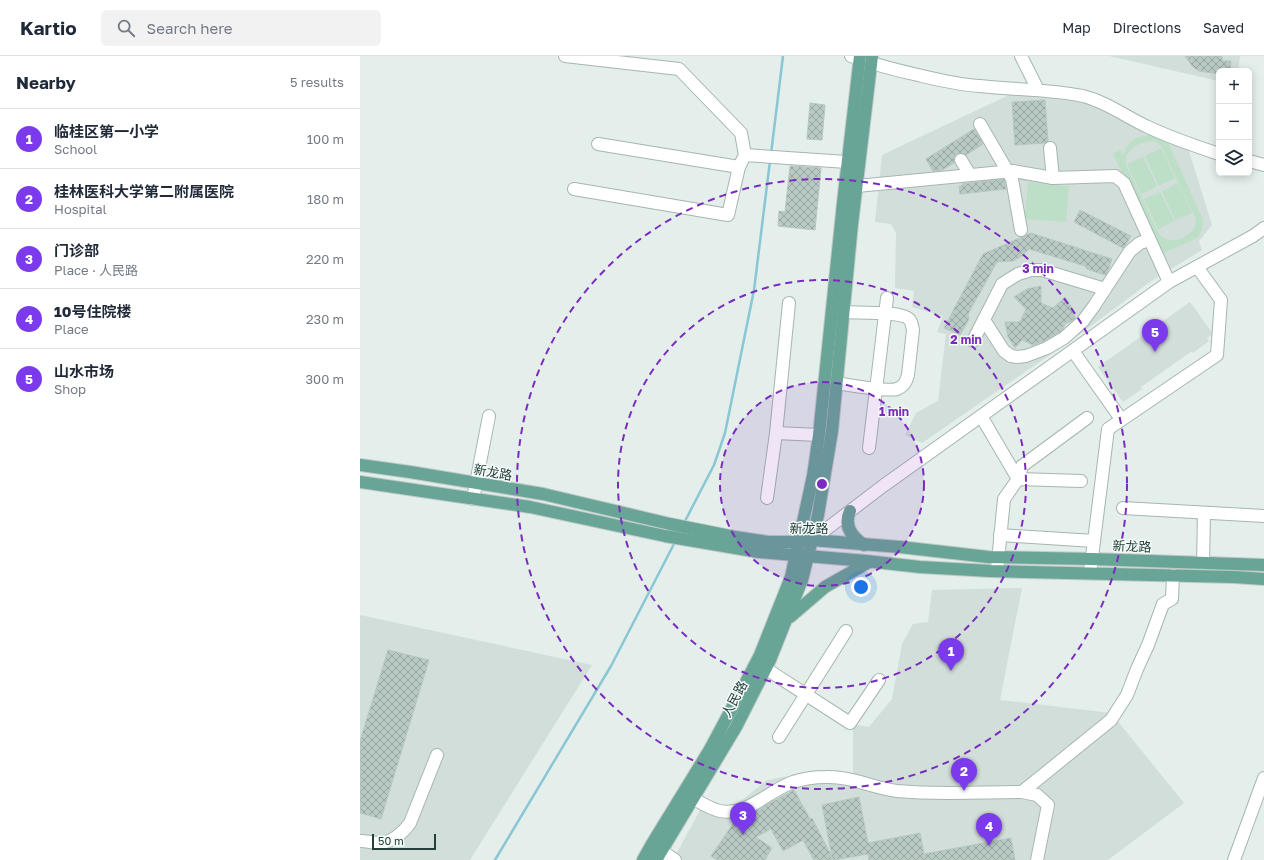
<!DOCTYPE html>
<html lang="en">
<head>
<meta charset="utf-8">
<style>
  body { margin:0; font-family:"Golos Text","Noto Sans SC",sans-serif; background:#f2f2f3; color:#1f2937 }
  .controls { position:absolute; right:12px; top:12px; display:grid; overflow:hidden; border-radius:6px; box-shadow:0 2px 10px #0003 }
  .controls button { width:36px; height:36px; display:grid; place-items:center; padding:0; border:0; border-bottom:1px solid #e0e1e3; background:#fff; color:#1f2937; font:20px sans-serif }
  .scale { position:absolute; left:12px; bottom:10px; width:64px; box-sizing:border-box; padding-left:4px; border:2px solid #23403a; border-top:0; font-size:11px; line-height:14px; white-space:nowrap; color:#23403a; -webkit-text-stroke:3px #f5faf8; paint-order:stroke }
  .you { position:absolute; left:501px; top:531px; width:14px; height:14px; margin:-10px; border:3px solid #fff; border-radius:50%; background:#1a73e8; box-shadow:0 0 0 6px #1a73e833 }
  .badge { display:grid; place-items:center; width:26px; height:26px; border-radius:50%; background:#7c3aed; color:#fff; font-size:13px; font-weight:700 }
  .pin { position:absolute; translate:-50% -33px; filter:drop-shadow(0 1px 2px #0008) }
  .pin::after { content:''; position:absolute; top:21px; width:14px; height:12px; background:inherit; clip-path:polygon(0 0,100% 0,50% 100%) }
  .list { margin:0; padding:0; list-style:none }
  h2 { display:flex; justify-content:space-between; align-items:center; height:52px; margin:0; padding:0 16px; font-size:17px }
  h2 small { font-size:13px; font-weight:400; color:#747a83 }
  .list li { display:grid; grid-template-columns:26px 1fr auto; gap:12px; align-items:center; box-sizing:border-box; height:60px; padding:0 16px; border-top:1px solid #e0e1e3 }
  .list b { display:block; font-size:15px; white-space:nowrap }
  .list p { margin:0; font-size:13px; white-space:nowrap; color:#747a83 }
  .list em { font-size:13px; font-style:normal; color:#747a83 }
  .icon { flex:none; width:22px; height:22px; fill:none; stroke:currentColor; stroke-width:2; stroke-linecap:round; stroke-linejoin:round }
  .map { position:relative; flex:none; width:904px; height:804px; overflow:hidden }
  header { display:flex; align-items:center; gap:24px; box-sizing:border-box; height:56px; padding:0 20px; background:#fff; border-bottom:1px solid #e0e1e3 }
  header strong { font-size:19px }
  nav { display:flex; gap:22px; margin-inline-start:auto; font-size:14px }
  .search { width:280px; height:36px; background:#f2f2f3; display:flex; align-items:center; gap:10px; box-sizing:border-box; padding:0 14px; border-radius:6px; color:#747a83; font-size:15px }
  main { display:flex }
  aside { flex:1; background:#fff }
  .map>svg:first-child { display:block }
  .built { fill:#d2ded9 }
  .pitch { fill:#bddfc7; fill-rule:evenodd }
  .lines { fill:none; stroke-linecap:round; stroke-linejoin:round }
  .stream { stroke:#8bc6d4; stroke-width:2.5 }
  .building { fill:url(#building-cross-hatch); stroke:#b6c8c1 }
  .minor-casing { stroke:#a6b6b2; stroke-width:14 }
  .major-casing { stroke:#c1cac8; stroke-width:14 }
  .minor { stroke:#fff; stroke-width:12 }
  .major { stroke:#68a597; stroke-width:12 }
  .ring { fill:none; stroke:#7b2cbf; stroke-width:2; stroke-dasharray:7 5 }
  .labels { text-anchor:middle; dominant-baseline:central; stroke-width:3; stroke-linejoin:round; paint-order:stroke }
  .street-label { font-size:13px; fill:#23403a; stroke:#f5faf8 }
  .centre { fill:#7b2cbf; stroke:#f5faf8; stroke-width:2 }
  .ring-label { font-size:12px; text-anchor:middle; font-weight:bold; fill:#7b2cbf; stroke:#f5faf8; stroke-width:3; stroke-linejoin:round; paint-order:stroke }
</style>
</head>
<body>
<header>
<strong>Kartio</strong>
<div class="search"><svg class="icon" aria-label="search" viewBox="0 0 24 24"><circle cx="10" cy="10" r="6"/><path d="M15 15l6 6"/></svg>Search here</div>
<nav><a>Map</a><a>Directions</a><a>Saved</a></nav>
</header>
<main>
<aside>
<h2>Nearby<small>5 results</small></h2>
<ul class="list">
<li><span class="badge">1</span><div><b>临桂区第一小学</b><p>School</p></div><em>100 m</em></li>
<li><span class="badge">2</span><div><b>桂林医科大学第二附属医院</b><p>Hospital</p></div><em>180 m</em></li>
<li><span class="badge">3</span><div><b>门诊部</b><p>Place · 人民路</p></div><em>220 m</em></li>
<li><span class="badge">4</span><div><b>10号住院楼</b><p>Place</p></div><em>230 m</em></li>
<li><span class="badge">5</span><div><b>山水市场</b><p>Shop</p></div><em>300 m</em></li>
</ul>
</aside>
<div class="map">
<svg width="904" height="804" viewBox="0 0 904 804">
  <defs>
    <pattern id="building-cross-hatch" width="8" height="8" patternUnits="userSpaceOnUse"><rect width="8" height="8" fill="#b9c9c3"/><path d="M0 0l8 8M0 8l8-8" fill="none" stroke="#96a59f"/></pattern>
  </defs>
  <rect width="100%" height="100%" fill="#e4eeea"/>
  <g class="built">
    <polygon points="749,0 880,0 878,15 859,15 859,25"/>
    <polygon points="651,38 736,48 828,92 852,169 839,185 842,194 790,226 723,276 562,387 545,379 556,357 578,345 586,278 577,276 583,260 552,251 554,235 535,232 536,177 531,168 515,166 522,99"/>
    <polygon points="830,246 853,278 847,282 849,285 833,297 832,295 781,331 782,333 763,346 738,311"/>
    <polygon points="662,532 640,644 751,657 824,747 748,804 313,804 345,745 354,751 376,749 407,724 462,714 493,718 493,668 509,671 532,643 542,588 553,568 568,566 572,534"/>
    <polygon points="0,559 232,609 110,804 0,804"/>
  </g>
  <g class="pitch">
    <path d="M788,79C796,80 803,82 809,88L843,164L842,174L837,182L802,198L753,98L760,94L763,100C767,86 774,81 788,79ZM790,85L796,86L801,90L836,163C837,180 810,192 799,178L766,109C764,94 777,87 790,85Z"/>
    <polygon points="801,92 815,122 799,130 785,100"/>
    <polygon points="783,101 797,130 781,138 767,108"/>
    <polygon points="668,126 709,130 706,166 665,163"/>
    <polygon points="818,127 832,157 815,164 802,135"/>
    <polygon points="800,136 814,165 798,173 784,143"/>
  </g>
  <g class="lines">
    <g class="stream">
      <polyline points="411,98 423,0"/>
      <polyline points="324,467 354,409 365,377 394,234 410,105"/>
      <polyline points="135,804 251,610 315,486"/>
    </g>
  </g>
  <g class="building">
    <polygon points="825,0 862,0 862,5 871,5 870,15 859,15 859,18 839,15 833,11"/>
    <polygon points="685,44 688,85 685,87 655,89 652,46"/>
    <polygon points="450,47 465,49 462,84 447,83"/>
    <polygon points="614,73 623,88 606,99 601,97 598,97 594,101 594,107 582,114 573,115 566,103"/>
    <polygon points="430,110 461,112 455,174 418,170 419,155 425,156"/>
    <polygon points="644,123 646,133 600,138 599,130 602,130 602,128"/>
    <polygon points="720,154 771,180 766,188 763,192 714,166"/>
    <polygon points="671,177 752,203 747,217 745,219 727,213 725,210 669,193 662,200 653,205 637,206 608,258 609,263 600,279 584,272 623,198"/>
    <polygon points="681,230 681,247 693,252 705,241 712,252 715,262 710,266 705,267 703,273 700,276 684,285 673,289 662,284 655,292 648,281 645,266 660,266 666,253 654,241 667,233"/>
    <polygon points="28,594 69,604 21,763 0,757 0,685"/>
    <polygon points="434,734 450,763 452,762 472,801 462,749 499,741 508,787 560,777 564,798 651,782 655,804 509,804 508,798 474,804 454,804 443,784 423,795 411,773 396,781 412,792 405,804 357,804 351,800 377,762 392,757"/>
  </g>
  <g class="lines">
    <defs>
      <g id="minor">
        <polyline points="205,0 319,13 381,77 385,99"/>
        <path d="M491,0C513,8 535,14 558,19C579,24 599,29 620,30C655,34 689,33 723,40C747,46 766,61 788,71C811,82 835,90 859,98"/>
        <polyline points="661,0 678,34"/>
        <polyline points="620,68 652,123 661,174"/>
        <polyline points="238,88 379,111"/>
        <polyline points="690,92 693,122"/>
        <polyline points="601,104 610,119"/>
        <polyline points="889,105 904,109"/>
        <polyline points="497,130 653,115 693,122 755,120 764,127 809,226"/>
        <polyline points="214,133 368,159 379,111 385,99 487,106"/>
        <polyline points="624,264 644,295 651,300 657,301 666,300 687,292 704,282 723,265 734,250 770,195 780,187 789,184"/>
        <polyline points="613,285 642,228 658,218 671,214 682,214 745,233"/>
        <polyline points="713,295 761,363"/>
        <path d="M477,327C489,329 528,336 537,333C544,330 546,326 548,319L553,274C552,270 552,266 549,263C541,255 497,257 484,256"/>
        <polyline points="621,360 658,423"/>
        <polyline points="416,377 459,379"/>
        <polyline points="509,392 527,242"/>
        <polyline points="658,423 662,410 727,362"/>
        <polyline points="407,442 416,377 429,247"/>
        <polyline points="113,443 129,360"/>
        <polyline points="763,452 904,460"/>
        <polyline points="640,479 734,485"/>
        <polyline points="452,484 523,430 809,226 893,180 904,172"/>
        <polyline points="843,507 844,457"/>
        <polyline points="637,515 644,443 658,423 721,425"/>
        <polyline points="730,517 748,373 857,299 861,244 837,211"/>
        <polyline points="397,607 490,667 519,624"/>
        <polyline points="419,681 486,575"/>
        <polyline points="662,736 751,664 767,639 777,613 788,589 803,548 812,543 813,519"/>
        <path d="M325,738C334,743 350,753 360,755C388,760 408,735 433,726C442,723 455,721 466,721C490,720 513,732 537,735C578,739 621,736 662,736L677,739L688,749L677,804"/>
        <path d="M0,785C6,785 14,787 20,787C32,786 43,777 50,767L77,699"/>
        <polyline points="293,789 315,804"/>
        <polyline points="874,804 904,722"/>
      </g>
      <g id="major">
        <polyline points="0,409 50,416 183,438 310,468 375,481 408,486 439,486 452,484 540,491 628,501 732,503 904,509"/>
        <polyline points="0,426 170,451 305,480 399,496 506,505 560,511 630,515 874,521 904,523"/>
        <path d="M490,455C483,470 492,481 504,489"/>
        <polyline points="430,561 465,531 509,506"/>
        <polyline points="283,804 292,788 349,695 387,624 400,599 431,521 453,420 459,379 483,147 500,0"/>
        <polyline points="296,804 376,671 410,604 442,524 458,459 472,375 492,168 512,0"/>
      </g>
    </defs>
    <use href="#minor" class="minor-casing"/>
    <use href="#major" class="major-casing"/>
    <use href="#minor" class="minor"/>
    <use href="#major" class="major"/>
  </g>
  <circle cx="462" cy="428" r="102" fill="#7b2cbf" fill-opacity=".12"/>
  <g class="ring">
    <circle cx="462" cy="428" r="102"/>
    <circle cx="462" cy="428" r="204"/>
    <circle cx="462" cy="428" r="305"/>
  </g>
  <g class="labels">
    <g class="street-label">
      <text transform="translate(133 416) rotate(10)">新龙路</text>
      <text x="449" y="472">新龙路</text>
      <text transform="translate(772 490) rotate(2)">新龙路</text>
      <text transform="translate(374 643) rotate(-62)">人民路</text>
    </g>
  </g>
  <circle cx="462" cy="428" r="6" class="centre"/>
  <g class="ring-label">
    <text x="678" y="217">3 min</text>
    <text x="606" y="288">2 min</text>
    <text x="534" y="360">1 min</text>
  </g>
</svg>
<div class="controls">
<button>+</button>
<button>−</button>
<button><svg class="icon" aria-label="layers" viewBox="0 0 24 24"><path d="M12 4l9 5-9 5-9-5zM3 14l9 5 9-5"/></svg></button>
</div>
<div class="scale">50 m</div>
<div class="you"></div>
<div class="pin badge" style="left:591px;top:615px">1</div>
<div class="pin badge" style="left:604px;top:735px">2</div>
<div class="pin badge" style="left:383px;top:779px">3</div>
<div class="pin badge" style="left:629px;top:790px">4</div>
<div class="pin badge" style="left:795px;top:296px">5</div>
</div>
</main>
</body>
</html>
